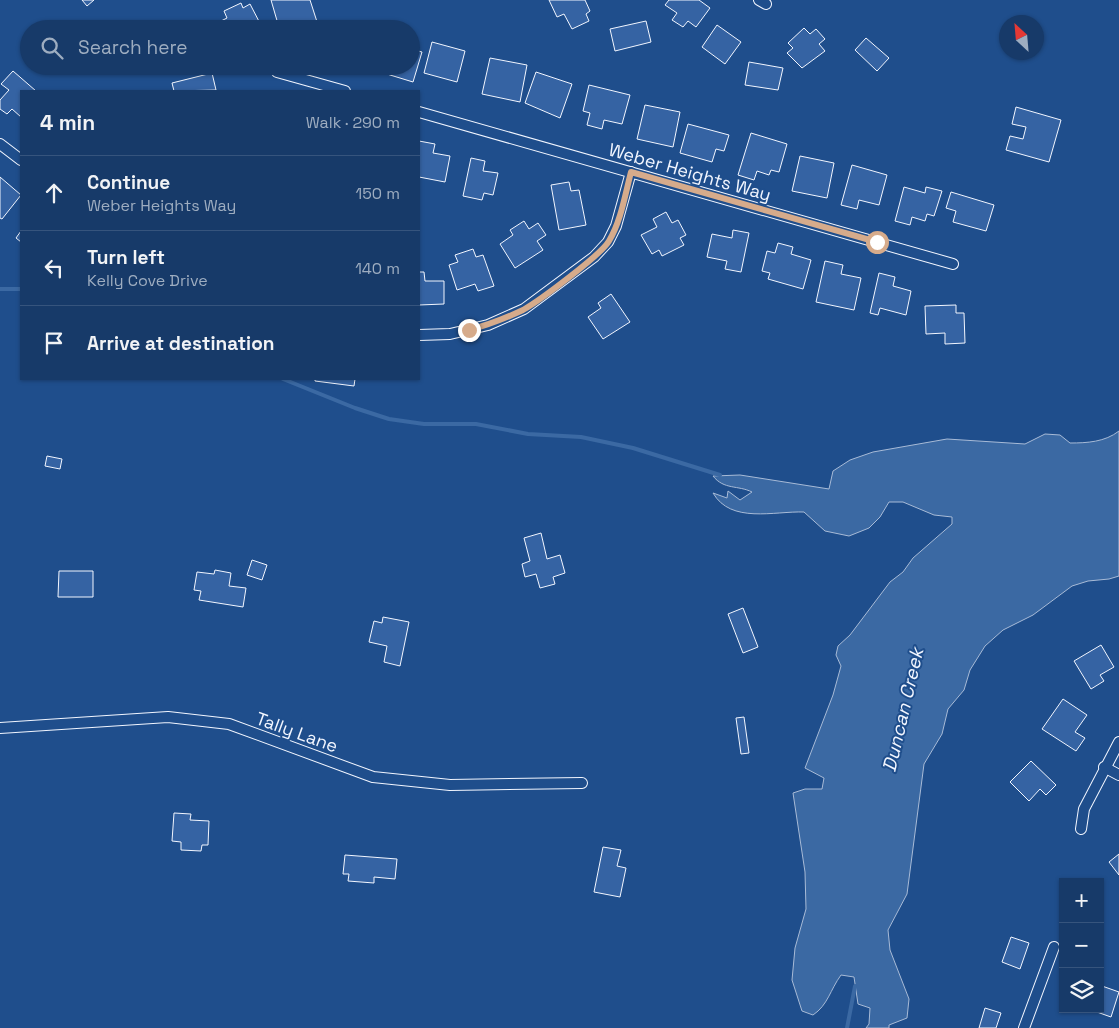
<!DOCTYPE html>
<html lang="en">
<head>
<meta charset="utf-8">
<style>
  body { margin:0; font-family:"Space Grotesk",sans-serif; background:#244571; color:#f1f3f6 }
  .controls { position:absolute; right:15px; bottom:15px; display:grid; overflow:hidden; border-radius:0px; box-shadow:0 1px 4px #0004 }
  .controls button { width:45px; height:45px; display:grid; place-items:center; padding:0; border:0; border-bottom:1px solid #36547d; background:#173a69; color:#f1f3f6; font:25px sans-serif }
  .compass { position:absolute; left:999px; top:15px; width:45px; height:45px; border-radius:50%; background:#173a69; box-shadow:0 1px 4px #0004; rotate:334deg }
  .stop { position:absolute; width:15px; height:15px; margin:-11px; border:4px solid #d6ab8b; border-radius:50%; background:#fff }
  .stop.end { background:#d6ab8b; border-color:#fff; box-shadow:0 1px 5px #0008 }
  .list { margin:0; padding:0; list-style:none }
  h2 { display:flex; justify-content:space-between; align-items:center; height:65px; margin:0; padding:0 20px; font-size:21px }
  h2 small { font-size:16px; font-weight:400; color:#9eadc0 }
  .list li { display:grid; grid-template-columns:32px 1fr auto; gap:15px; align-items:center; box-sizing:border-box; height:75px; padding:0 20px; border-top:1px solid #36547d }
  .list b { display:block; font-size:19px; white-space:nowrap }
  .list p { margin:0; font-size:16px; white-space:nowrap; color:#9eadc0 }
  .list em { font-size:16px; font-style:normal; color:#9eadc0 }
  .icon { flex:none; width:28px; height:28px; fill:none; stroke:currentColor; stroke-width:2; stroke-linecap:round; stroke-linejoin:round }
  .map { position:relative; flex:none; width:1119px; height:1028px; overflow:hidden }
  .search { position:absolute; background:#173a69; box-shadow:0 1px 4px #0004; left:20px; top:20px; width:400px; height:55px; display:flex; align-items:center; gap:12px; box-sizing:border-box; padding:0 18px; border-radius:28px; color:#9eadc0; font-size:19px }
  .panel { position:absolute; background:#173a69; box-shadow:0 1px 4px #0004; left:20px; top:90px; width:400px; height:290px; border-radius:0px }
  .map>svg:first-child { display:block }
  .water { fill:#3b69a3; stroke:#a8bbd7 }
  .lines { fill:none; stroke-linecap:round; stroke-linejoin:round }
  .stream { stroke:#3b69a3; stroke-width:4 }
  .building { fill:#3563a3; stroke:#f2f6ff }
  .street-casing { stroke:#f2f6ff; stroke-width:12 }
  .street { stroke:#1f4e8c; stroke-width:10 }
  .route { stroke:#d6ab8b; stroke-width:6 }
  .labels { text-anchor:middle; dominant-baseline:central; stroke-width:4; stroke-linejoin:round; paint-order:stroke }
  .street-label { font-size:18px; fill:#f2f6ff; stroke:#1f4e8c }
  .water-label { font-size:19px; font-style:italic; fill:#f2f6ff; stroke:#1f4e8c }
</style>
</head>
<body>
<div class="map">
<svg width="1119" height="1028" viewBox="0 0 1119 1028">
  <rect width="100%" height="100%" fill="#1f4e8c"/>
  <path class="water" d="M1119,431V576L1109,579L1088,581L1072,586L1033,615L1003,630L985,646L970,670L964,690L948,709L942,734L924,764L907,894L888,930L890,950L909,999L907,1018L889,1025V1028H866L869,1024L870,1008L858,1004L854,977L841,975C830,990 828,1005 813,1015L802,1011L792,980L795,948L806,909L805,872L793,793L805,789H822L824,778L805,768L833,695L841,666L836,655L838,646L850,635L890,582L903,572L913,558L952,524V517L934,515L903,502H889L880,517L869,528L849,536L825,531L804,512C774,511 731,524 713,493L727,498L728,491L740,500L752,492C738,485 724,490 713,476L740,475L829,489L833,471L850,460L873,452L947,439L1025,444L1045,434L1060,435L1070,443C1087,443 1105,442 1119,431Z"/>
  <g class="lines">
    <g class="stream">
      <polyline points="0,289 21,289"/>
      <polyline points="283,379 355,408 389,419 424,424 476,424 528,434 581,437 633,448 720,475"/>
      <polyline points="847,1028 855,986"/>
    </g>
  </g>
  <g class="building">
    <polygon points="82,0 94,0 87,6"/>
    <polygon points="271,0 310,0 319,28 288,29 285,22 278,24"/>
    <polygon points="549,0 585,0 590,11 586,14 589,21 572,29 564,14 557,17"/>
    <polygon points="669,0 699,0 710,8 696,27 688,21 683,27 672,20 677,13 665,5"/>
    <polygon points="241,3 243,8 250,4 263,29 225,29 221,21 227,18 224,11"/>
    <polygon points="646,21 651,42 615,51 610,29"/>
    <polygon points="717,25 741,42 725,64 702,47"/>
    <polygon points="804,28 810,34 816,29 825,39 819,44 825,51 802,68 787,53 793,48 788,43"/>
    <polygon points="866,38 889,58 877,71 855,50"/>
    <polygon points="432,42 465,51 457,82 424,73"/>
    <polygon points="411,49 422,52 413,82 377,71 378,66 411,66"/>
    <polygon points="490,58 527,65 520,102 482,94"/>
    <polygon points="749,62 783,68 778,90 745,85"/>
    <polygon points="13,71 36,91 21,91 21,117 12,109 7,114 0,109 0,100 9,90 1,84"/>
    <polygon points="536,72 572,84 560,118 525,103"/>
    <polygon points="212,73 216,90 174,91 172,83"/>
    <polygon points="589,85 630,95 622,124 604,120 602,129 587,125 590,113 583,111"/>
    <polygon points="645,105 680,112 673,147 637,139"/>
    <polygon points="1016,107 1061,120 1049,162 1006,150 1010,136 1023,139 1026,127 1012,124"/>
    <polygon points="688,124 729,135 724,151 716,149 712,162 680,153"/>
    <polygon points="751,133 787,144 779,172 771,170 769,175 757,171 754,180 738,175"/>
    <polygon points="419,141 435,144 433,153 450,156 445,182 419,177"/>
    <polygon points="800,156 834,163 827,198 792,191"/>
    <polygon points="471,158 485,161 483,171 498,173 493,195 484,193 482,200 463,196"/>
    <polygon points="852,165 887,175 879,205 859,200 857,209 841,205"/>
    <polygon points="0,177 21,195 2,219 0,218"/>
    <polygon points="569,182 571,191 579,190 586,225 559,230 551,185"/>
    <polygon points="904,187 925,193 926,187 942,191 934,216 927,214 925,221 912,217 910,225 895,221"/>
    <polygon points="951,192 994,205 986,231 953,222 956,211 946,208"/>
    <polygon points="666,212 672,223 678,220 686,235 680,238 684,245 662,256 659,250 652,254 641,235 657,227 653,219"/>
    <polygon points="524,221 529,229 538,223 546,235 537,241 543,250 515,268 500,244 513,235 510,230"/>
    <polygon points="733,230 749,233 741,272 725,269 727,261 707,257 712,234 732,238"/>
    <polygon points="21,231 21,242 16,238"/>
    <polygon points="778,243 793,247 791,254 811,260 803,289 768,279 770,273 762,271 767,251 775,253"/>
    <polygon points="473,249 476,257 483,255 494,286 478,291 475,284 457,290 449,265 458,262 455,255"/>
    <polygon points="825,261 843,265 841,274 861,278 854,310 816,302"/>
    <polygon points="419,272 424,272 425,281 444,281 444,304 419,305"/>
    <polygon points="879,273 895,277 893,286 911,291 906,315 880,308 878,315 870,313"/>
    <polygon points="611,294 630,322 603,339 588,317 601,308 598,303"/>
    <polygon points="956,305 956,313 964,313 965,343 945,344 945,333 926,334 925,306"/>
    <polygon points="315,379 355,379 354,386 315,381"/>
    <polygon points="47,456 62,459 60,469 45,466"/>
    <polygon points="541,533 547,559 560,555 565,573 553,577 555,584 540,588 536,574 525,577 522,564 530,561 524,538"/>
    <polygon points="252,560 267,565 262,580 247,575"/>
    <polygon points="215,570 231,573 229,586 246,588 243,607 199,600 201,591 194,590 197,572 214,574"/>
    <polygon points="59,571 93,571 93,597 58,597"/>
    <polygon points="743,608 758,647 743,653 728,614"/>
    <polygon points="383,617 409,622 400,666 384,662 387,646 369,642 374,621 382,623"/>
    <polygon points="1101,645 1114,667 1100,675 1104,681 1091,689 1074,661"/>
    <polygon points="1063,699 1087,715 1075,732 1085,738 1076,751 1042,729"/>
    <polygon points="744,717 749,753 741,754 736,718"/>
    <polygon points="1031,761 1056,785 1046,795 1040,789 1029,801 1010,782"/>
    <polygon points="174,813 191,814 190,820 209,821 208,845 202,845 201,851 181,850 181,842 172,841"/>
    <polygon points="603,847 621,850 617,866 626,868 620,897 594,892"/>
    <polygon points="1119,854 1119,875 1109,862"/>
    <polygon points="345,855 397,859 395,879 374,877 374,883 348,881 349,874 343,874"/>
    <polygon points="1011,937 1029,943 1020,969 1002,962"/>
    <polygon points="1102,986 1119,992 1111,1017 1094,1011 1100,1009"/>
    <polygon points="985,1008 1001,1013 996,1028 979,1028"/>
  </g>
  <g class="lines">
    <defs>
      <g id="street">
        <polyline points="759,0 766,4"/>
        <polyline points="277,72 345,91"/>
        <polyline points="419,112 953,264"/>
        <polyline points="0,144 21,160"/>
        <polyline points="419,335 450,334 488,325 524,309 594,257 608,242 616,226 631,172"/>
        <polyline points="0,728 168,717 229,724 373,777 450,785 582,783"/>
        <polyline points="1104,767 1119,775"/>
        <polyline points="1081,829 1084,809 1119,742"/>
        <polyline points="1024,1028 1054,947"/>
      </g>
    </defs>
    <use href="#street" class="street-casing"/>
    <use href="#street" class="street"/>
  </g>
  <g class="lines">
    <path class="route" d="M469,330C488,325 506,318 523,310C539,301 601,255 609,241C621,221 625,195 631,172L877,242"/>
  </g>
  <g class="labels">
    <g class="street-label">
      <text transform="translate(690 172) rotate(16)">Weber Heights Way</text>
      <text transform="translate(297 732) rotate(20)">Tally Lane</text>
    </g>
    <g class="water-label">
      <text transform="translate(903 710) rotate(-77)">Duncan Creek</text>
    </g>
  </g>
</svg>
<div class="controls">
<button>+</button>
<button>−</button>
<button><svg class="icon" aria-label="layers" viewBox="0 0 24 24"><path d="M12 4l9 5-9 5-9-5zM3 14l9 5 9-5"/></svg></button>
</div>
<svg class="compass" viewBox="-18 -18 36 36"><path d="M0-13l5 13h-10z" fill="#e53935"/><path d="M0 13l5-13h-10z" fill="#9eadc0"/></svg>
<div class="stop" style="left:877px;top:242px"></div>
<div class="stop end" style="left:469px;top:330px"></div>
<div class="search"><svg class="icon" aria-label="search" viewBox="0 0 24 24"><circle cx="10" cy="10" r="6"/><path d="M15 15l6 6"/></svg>Search here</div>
<section class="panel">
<h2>4 min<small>Walk · 290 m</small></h2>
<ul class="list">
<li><svg class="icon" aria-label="ahead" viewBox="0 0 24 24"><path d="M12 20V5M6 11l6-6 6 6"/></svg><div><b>Continue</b><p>Weber Heights Way</p></div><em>150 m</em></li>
<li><svg class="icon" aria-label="left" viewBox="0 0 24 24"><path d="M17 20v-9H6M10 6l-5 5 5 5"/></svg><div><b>Turn left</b><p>Kelly Cove Drive</p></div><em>140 m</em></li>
<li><svg class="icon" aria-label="arrive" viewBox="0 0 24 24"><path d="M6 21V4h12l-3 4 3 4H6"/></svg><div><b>Arrive at destination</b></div></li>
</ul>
</section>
</div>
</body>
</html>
